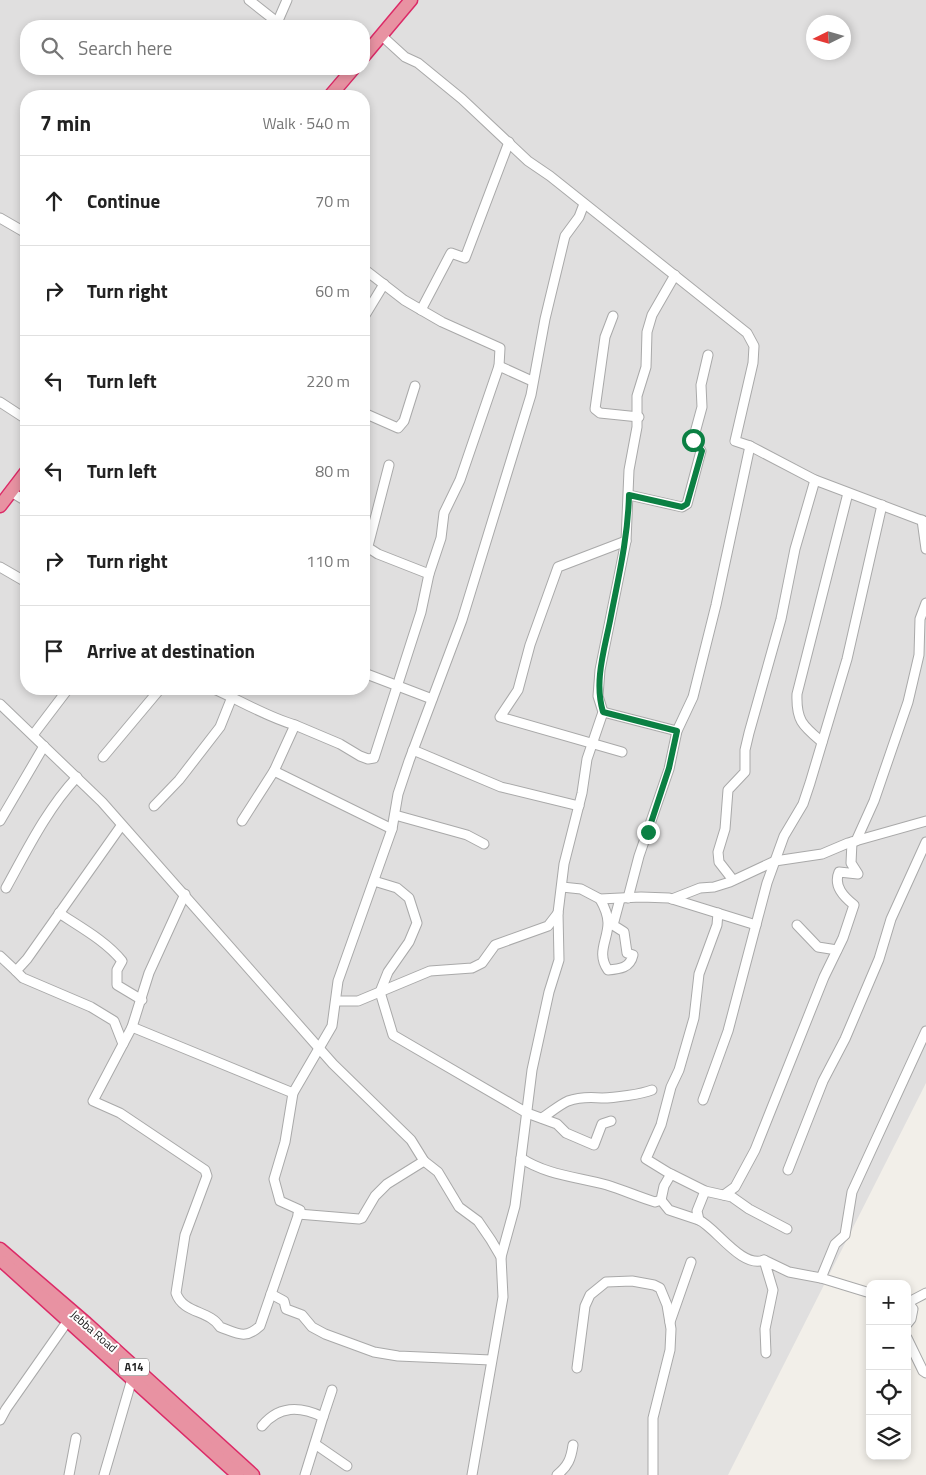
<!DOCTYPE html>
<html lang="en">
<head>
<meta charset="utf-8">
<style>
  body { margin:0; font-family:"Titillium Web",sans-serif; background:#f2f2f2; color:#222 }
  .controls { position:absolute; right:15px; bottom:15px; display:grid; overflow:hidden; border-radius:10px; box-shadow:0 2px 8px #0003 }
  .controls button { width:45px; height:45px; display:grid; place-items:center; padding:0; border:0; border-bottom:1px solid #e0e0e0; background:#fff; color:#222; font:25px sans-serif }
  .compass { position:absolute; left:806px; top:15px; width:45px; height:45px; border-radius:50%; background:#fff; box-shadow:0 2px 8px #0003; rotate:265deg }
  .stop { position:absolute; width:15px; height:15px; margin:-11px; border:4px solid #0b8043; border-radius:50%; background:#fff }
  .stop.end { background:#0b8043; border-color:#fff; box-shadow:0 1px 5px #0008 }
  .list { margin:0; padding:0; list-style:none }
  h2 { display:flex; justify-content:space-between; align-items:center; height:65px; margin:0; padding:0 20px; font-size:21px }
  h2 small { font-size:16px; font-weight:400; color:#767676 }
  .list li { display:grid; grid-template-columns:32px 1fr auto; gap:15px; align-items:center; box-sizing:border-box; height:90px; padding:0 20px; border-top:1px solid #e0e0e0 }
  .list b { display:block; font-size:19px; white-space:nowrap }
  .list em { font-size:16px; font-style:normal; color:#767676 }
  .icon { flex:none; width:28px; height:28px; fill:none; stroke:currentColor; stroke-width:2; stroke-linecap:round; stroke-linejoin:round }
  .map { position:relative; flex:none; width:926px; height:1475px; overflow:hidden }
  .search { position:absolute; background:#fff; box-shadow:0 2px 8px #0003; left:20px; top:20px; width:350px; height:55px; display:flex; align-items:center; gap:12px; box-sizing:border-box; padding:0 18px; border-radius:20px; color:#767676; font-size:19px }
  .panel { position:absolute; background:#fff; box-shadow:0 2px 8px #0003; left:20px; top:90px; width:350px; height:605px; border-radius:20px }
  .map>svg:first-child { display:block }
  .residential { fill:#e0dfdf; fill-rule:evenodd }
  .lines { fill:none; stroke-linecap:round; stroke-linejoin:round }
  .minor-casing { stroke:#a9a9a9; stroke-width:11 }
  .highway-casing { stroke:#dc2a67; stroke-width:15 }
  .minor { stroke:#fff; stroke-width:9 }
  .highway { stroke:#e892a2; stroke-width:12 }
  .route { stroke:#0b8043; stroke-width:6 }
  .labels { text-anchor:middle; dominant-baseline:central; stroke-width:4; stroke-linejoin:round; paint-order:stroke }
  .shield { fill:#fff; stroke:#646464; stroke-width:1 }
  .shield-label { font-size:11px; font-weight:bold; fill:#222 }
  .street-label { font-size:12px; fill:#222; stroke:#fff }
</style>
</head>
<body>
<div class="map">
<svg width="926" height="1475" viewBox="0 0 926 1475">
  <rect width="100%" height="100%" fill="#f2efe9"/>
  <path class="residential" d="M0,0H926V1083L728,1475H0ZM814,22H844V52H814ZM26,26H364V69H26ZM26,96H364V689H26Z"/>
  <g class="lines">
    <defs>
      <g id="minor">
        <polyline points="249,0 282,26"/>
        <polyline points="277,23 287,0"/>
        <polyline points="382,36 405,57 418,63 462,99 528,161 550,176 747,333 754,346 753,363 735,441 750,446 815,480 926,522"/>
        <polyline points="0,218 26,233"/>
        <polyline points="364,269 404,300 442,322 500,348 499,366"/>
        <polyline points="421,310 451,253 465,258 509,142"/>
        <polyline points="613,316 605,337 595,409 600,413 639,417"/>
        <polyline points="364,317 384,284"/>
        <polyline points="0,402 26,419"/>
        <polyline points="364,413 398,428 404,421 415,386"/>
        <polyline points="11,492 26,501"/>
        <polyline points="629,495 682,507 687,504 701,451 693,440 702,407 701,385 708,355"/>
        <polyline points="922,520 926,549"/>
        <polyline points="364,545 378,554 429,574"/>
        <polyline points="368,546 389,465"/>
        <polyline points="0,567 26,582"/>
        <polyline points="364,673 432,699"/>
        <path d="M214,689C241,701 267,717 295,725L274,771L242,821"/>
        <polyline points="0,704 102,802 333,1064 411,1140 424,1161 438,1172 459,1207 478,1221 491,1240 501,1257 503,1297 472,1475"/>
        <polyline points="603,712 677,731"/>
        <polyline points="295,725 340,744 360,756 368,759 374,758 421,612 429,574 441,538 444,513 460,480 499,366 532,381"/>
        <polyline points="33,735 68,689"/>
        <path d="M822,742C803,726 796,721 797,694L848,493"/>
        <polyline points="413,750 501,787 579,806"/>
        <polyline points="622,752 500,717 518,690 530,645 558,567 626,541"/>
        <polyline points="103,757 160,689"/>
        <polyline points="274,771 392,829"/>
        <polyline points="154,806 179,780 220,727 232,697"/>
        <polyline points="395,815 467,835 484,844"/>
        <polyline points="0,821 44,746"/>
        <polyline points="121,826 27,959 16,971 23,978 91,1007 114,1021 123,1044"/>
        <polyline points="856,841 874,801 908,702 919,655 920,619 926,603"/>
        <polyline points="733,880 719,862 718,852 725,829 728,790 745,772 745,750 749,733 781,619 795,549 815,480"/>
        <polyline points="374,881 397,888 409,898 417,923 409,942 388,972 380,992 393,1035 527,1113 557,1124 566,1133 594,1145 602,1124 611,1121"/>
        <polyline points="562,887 581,889 600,899 641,897 669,898 756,925"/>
        <path d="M6,888C27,850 47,809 77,777"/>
        <path d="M185,894L149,973L132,1027L93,1101L120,1113L205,1170L207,1176L185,1235L176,1293C183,1314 210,1310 220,1327C237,1333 245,1340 260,1326L300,1210L280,1201L274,1179L285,1142L293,1093L332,1026L338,981L392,829L398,794L409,761L462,620L531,395L545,319L565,236L579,217L584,204"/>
        <polyline points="628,898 639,856 669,769 677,731 693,697 716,605 750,446"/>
        <path d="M600,899C604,906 608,915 608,923C608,940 596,953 608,970C620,969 630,968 633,955L627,953L624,932L613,925L620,899"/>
        <polyline points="672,899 700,888 714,887 730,882 775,861 822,854 848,843 926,821"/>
        <path d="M59,913C80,927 106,941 122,961L117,970V985L142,1000"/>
        <polyline points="797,925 818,947 837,950"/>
        <polyline points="0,956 16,971"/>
        <polyline points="336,1001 358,1001 430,971 472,968 482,963 495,945 548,926 558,913"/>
        <polyline points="132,1027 293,1093"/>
        <polyline points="703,1100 728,1031 767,883 784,836 803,804 810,783 847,659 882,505"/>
        <path d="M542,1118C550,1113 559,1105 568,1101C579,1097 591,1097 602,1098C614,1098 642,1094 652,1090"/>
        <path d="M521,1158C546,1175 578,1177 607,1185C623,1190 639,1197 655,1202L661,1200L664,1186L671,1174L705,1191L732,1197L749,1209L787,1229"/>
        <polyline points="788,1170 823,1081 845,1039 879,959 891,919 926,842"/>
        <polyline points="672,1175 646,1159 661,1125 671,1087 679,1070 694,1018 699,974 717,925 718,913"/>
        <path d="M705,1191L697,1211L699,1220C716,1228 742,1269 764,1260"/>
        <path d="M724,1195L735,1187L755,1150L824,977L843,938L854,905C844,897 833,886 839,872L858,874L851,863L852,842"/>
        <polyline points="661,1200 669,1210 699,1220"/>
        <polyline points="298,1214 359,1219 362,1218 375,1196 387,1184 424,1161"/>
        <polyline points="501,1257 515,1206 532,1070 549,992 559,960 558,913 564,864 582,793 587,759 603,712 598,696 600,670 626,541 629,470 637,427 637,396 646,367 647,332 652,315 675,275"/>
        <polyline points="870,1293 821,1278 835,1244 845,1235 852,1192 926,1031"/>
        <polyline points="271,1294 284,1301 286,1309 302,1315 312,1327 325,1334 374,1352 398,1356 491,1360"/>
        <polyline points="907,1303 926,1293"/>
        <polyline points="670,1322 691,1262"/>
        <polyline points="907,1324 911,1319 913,1309 908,1303"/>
        <polyline points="907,1338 923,1371 926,1373"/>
        <polyline points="766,1353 765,1329 773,1290 764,1260 789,1272 821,1278"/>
        <polyline points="577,1368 585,1306 590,1295 606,1282 632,1281 654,1285 660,1288 667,1305 671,1329 670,1350 653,1418 653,1475"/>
        <polyline points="323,1417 332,1390"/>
        <polyline points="0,1420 6,1409 67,1322"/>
        <path d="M262,1426C279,1405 300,1406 323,1417L305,1475"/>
        <polyline points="315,1444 347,1466"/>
        <polyline points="69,1475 76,1438"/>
        <polyline points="104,1475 132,1379"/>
        <path d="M557,1475C568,1466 571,1459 573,1445"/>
      </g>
      <g id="highway">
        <polyline points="364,56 411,0"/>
        <polyline points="330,96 353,69"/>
        <polyline points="0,506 26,472"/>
        <polyline points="0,1249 86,1323 253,1475"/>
        <polyline points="3,1262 238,1475"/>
      </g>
    </defs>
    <use href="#minor" class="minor-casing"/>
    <use href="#highway" class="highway-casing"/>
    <use href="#minor" class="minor"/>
    <use href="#highway" class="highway"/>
  </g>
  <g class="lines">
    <path class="route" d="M648,832L669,768L677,731L603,712C594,682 604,651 610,621C618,579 628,538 629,495L682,507L687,504L702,451L693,440"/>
  </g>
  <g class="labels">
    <rect class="shield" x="119" y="1358.5" width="30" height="17" rx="4"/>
    <g class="shield-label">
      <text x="134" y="1367">A14</text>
    </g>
    <g class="street-label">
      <text transform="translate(94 1331) rotate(41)">Jebba Road</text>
    </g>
  </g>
</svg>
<div class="controls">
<button>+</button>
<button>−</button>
<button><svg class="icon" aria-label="locate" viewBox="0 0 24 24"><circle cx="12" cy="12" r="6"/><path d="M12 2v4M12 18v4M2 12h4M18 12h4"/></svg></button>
<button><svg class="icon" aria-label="layers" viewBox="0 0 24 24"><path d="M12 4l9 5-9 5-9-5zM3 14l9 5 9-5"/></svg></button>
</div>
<svg class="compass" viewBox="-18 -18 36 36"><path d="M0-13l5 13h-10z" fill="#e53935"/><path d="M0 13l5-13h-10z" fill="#767676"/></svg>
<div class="stop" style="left:693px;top:440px"></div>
<div class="stop end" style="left:648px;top:832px"></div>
<div class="search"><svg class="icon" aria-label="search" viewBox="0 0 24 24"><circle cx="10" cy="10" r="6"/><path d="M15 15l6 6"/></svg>Search here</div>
<section class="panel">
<h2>7 min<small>Walk · 540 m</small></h2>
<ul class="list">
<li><svg class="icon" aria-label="ahead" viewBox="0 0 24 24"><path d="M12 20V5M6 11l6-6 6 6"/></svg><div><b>Continue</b></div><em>70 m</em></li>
<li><svg class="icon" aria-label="right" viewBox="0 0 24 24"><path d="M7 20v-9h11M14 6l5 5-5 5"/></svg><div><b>Turn right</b></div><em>60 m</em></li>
<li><svg class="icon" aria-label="left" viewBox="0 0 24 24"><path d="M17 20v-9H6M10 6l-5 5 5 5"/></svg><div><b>Turn left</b></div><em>220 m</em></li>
<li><svg class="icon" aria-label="left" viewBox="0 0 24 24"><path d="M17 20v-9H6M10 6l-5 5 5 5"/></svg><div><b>Turn left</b></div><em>80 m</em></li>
<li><svg class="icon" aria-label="right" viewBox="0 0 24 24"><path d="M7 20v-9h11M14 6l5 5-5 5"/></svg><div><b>Turn right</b></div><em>110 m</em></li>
<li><svg class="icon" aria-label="arrive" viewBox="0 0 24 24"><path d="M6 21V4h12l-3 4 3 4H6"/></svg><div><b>Arrive at destination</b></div></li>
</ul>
</section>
</div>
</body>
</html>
